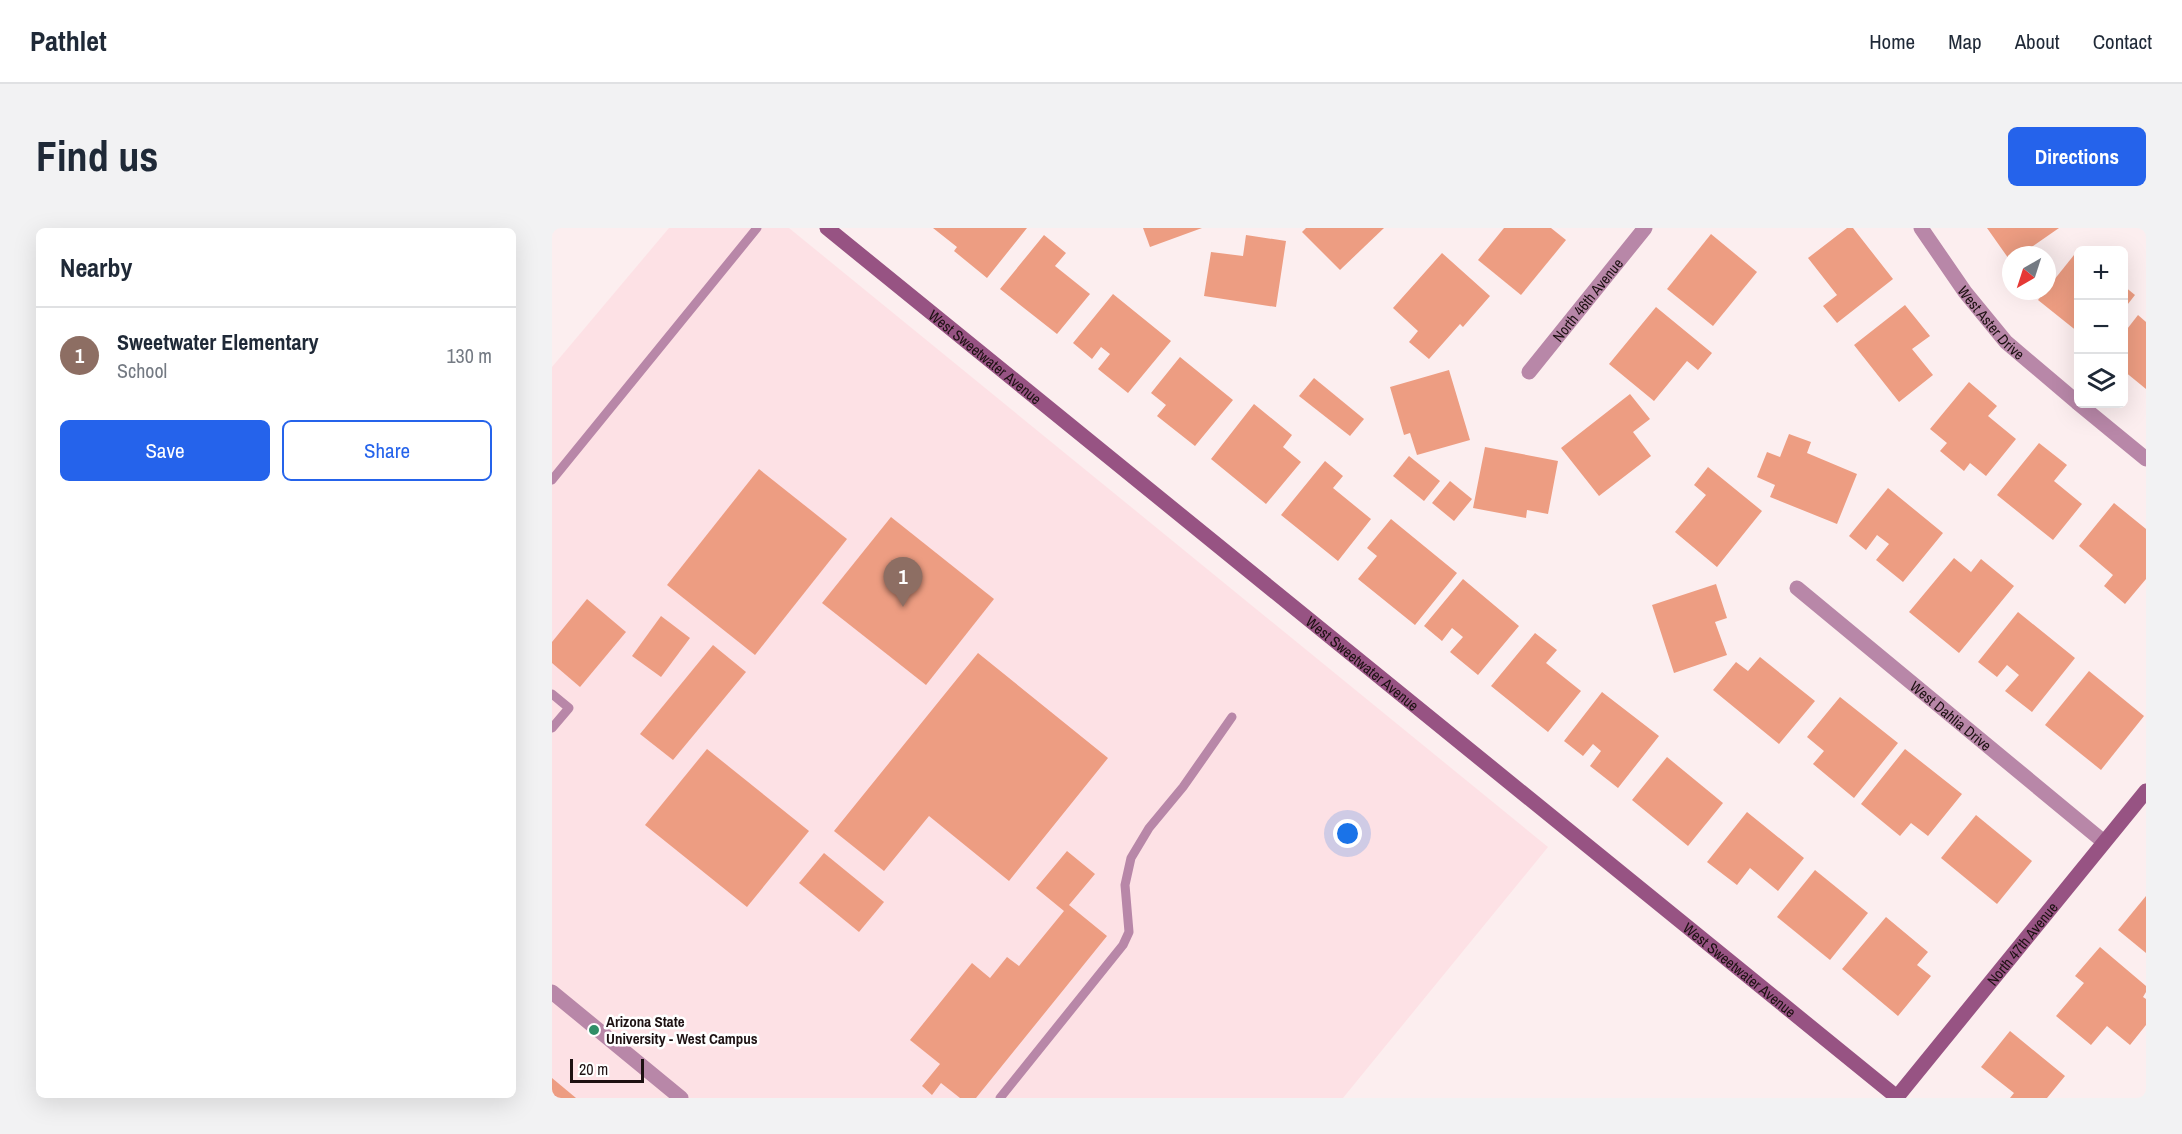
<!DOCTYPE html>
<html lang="en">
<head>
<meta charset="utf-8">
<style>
  body { margin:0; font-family:"Archivo Narrow",sans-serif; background:#f2f2f3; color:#1f2937 }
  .controls { position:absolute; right:18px; top:18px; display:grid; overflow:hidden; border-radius:9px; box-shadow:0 6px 24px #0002 }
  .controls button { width:54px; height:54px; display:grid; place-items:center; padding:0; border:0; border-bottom:2px solid #e0e1e3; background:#fff; color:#1f2937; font:30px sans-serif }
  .compass { position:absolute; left:1450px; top:18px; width:54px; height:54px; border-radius:50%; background:#fff; box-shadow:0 6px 24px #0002; rotate:219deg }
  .scale { position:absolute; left:18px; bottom:15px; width:74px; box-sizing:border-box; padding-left:6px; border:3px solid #1d1112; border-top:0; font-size:16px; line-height:21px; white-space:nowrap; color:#1d1112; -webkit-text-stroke:4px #fff; paint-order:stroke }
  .you { position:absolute; left:796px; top:606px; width:21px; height:21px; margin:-15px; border:4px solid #fff; border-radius:50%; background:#1a73e8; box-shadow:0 0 0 9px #1a73e833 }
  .badge { display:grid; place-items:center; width:39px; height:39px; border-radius:50%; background:#2563eb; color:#fff; font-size:20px; font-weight:700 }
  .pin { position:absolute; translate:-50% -50px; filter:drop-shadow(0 2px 3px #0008) }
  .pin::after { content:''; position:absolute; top:32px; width:21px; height:18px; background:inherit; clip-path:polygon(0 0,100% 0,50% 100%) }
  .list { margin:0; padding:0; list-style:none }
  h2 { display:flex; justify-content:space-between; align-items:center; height:78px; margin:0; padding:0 24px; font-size:26px }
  h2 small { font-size:20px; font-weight:400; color:#747a83 }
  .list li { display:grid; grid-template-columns:39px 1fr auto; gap:18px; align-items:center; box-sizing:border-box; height:96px; padding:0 24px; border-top:2px solid #e0e1e3 }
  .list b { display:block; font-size:22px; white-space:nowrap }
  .list p { margin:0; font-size:20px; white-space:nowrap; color:#747a83 }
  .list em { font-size:20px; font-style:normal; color:#747a83 }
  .actions { display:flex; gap:12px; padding:18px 24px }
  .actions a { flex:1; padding:14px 0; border:2px solid #2563eb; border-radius:9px; text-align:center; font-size:21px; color:#2563eb }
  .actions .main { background:#2563eb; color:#fff }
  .icon { flex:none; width:33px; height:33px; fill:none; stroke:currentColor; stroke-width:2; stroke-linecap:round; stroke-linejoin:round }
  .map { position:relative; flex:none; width:1594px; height:870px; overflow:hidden; border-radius:9px }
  header { display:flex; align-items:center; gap:36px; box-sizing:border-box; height:84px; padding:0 30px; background:#fff; border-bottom:2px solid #e0e1e3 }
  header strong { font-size:28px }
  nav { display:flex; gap:33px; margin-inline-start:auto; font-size:21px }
  .intro { display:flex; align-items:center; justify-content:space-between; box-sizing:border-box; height:144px; padding:0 36px }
  h1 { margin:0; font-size:42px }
  .button { padding:15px 27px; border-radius:9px; background:#2563eb; color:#fff; font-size:21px; font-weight:700 }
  main { display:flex; gap:36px; padding:0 36px }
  aside { flex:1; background:#fff; border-radius:9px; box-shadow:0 6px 24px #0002 }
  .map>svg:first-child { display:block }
  .built { fill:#fde1e5 }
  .building { fill:#ed9d82 }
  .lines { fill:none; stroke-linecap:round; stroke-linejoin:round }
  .lane { stroke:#b887a8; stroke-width:9 }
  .street { stroke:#b887a8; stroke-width:15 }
  .secondary { stroke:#975383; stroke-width:15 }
  .poi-dot { fill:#308e67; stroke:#fff; stroke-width:2 }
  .labels { text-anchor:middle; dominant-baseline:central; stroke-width:5; stroke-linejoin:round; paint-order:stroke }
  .street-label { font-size:15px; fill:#1d1112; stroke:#fff }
  .poi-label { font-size:15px; font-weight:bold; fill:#1d1112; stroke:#fff; text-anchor:start }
</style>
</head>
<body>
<header>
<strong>Pathlet</strong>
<nav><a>Home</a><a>Map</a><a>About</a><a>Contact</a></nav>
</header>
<div class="intro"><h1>Find us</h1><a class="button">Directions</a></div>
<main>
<aside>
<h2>Nearby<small></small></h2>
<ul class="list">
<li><span class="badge" style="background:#8d6e63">1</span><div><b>Sweetwater Elementary</b><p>School</p></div><em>130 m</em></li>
</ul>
<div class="actions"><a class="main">Save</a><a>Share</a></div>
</aside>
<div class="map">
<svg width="1594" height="870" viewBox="0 0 1594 870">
  <rect width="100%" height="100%" fill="#fceeef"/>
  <polygon class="built" points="117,0 237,0 996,619 791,870 0,870 0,139"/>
  <g class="building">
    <polygon points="381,0 475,0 435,50 402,23 405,19"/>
    <polygon points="591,0 650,0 598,19"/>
    <polygon points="754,0 832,0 788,42 750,4"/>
    <polygon points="952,0 999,0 1014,12 969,67 926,32"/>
    <polygon points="1295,0 1301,0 1341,51 1285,95 1271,78 1285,67 1256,30"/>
    <polygon points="1435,0 1507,0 1468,27 1459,27 1459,34"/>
    <polygon points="1159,6 1205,44 1161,98 1115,61"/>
    <polygon points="492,7 514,25 503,38 538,66 505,106 448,61"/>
    <polygon points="694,7 734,13 724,79 652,68 659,24 691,28"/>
    <polygon points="1526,22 1526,104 1486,72"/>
    <polygon points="890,25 938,68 911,99 908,96 877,131 857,114 866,103 841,80"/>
    <polygon points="1572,58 1583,67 1572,81"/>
    <polygon points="561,66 619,113 576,165 546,141 558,126 549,119 540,131 521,115"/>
    <polygon points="1353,77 1378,108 1360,121 1381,147 1347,174 1302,117"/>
    <polygon points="1104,79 1160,125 1146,142 1135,133 1102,173 1057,136"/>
    <polygon points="1586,87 1594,94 1594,161 1572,143 1572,105"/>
    <polygon points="628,129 681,172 643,218 605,188 614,177 599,165"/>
    <polygon points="897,142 918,212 865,227 858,205 852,207 838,159"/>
    <polygon points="762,150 812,191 798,208 747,168"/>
    <polygon points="1417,154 1445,178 1436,188 1464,211 1434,248 1418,235 1412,243 1388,223 1395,215 1378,201"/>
    <polygon points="1078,166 1098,191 1081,204 1099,228 1047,268 1009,220"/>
    <polygon points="702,176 740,207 731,219 749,234 714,276 659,231"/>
    <polygon points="1237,206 1259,214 1255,225 1305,246 1285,296 1218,269 1223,257 1205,249 1215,224 1228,229"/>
    <polygon points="1487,215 1515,237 1502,253 1530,276 1501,312 1445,267"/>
    <polygon points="933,219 1006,233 996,286 975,282 974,290 921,280"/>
    <polygon points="857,228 888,253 872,273 841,248"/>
    <polygon points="773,233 791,248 781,260 819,291 786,333 729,287"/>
    <polygon points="1156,239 1210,283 1165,339 1123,304 1154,267 1142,257"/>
    <polygon points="207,241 295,311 203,427 115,357"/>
    <polygon points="898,253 920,271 902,293 880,275"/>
    <polygon points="1336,260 1391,305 1351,354 1324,332 1337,316 1325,307 1314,322 1297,308"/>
    <polygon points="1562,275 1594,301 1594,351 1573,376 1552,358 1561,347 1527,318"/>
    <polygon points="339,289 442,371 374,457 270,375"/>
    <polygon points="839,291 905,345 863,397 806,351 825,328 815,320"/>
    <polygon points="1402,330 1419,344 1429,331 1462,358 1407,425 1357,384"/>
    <polygon points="911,351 967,398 926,447 898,424 911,409 900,400 890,413 872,398"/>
    <polygon points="1164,356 1175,390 1163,394 1175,427 1122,445 1100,377"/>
    <polygon points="35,371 74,404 28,459 0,435 0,414"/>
    <polygon points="1466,384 1523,430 1480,484 1453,463 1467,447 1455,437 1445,449 1426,434"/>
    <polygon points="109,388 138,410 109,449 80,428"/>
    <polygon points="983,405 1005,422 994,435 1029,463 996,504 939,458"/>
    <polygon points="161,417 194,444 121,532 88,506"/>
    <polygon points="426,425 556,530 457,653 377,588 332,643 282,603"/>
    <polygon points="1208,429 1263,473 1227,516 1161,462 1184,434 1196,443"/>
    <polygon points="1537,443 1592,488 1549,542 1493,497"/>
    <polygon points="1050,464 1107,508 1066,560 1038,538 1049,523 1041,516 1031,528 1012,513"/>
    <polygon points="1288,469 1346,515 1302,570 1261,536 1272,523 1255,509"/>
    <polygon points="155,521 257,603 195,679 93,597"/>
    <polygon points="1353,521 1410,566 1376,608 1359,595 1348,608 1309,576"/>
    <polygon points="1115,529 1171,575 1136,618 1080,572"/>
    <polygon points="1195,584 1252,630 1226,663 1198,640 1185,657 1155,634"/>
    <polygon points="1424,587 1480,633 1445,676 1389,630"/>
    <polygon points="515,623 543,646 517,677 555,708 424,870 408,870 389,855 380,867 370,858 388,836 358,812 420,735 438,750 455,729 467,738 512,683 484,660"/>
    <polygon points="272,625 332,674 307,704 247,655"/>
    <polygon points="1263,642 1316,685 1278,732 1225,689"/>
    <polygon points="1594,668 1594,725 1566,702"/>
    <polygon points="1334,689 1376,724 1365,737 1379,748 1346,788 1290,741"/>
    <polygon points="1548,719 1594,758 1594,764 1591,769 1594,771 1594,797 1578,817 1555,798 1539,817 1504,788 1532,755 1523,748"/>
    <polygon points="1458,803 1513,848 1495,870 1458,870 1462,865 1429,839"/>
    <polygon points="0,850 24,870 0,870"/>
  </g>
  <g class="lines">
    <g class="lane">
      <polyline points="0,252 205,0"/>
      <polyline points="0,466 17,480 0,500"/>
      <polyline points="448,870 571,717 577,704 573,657 579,630 597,600 631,559 680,489"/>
    </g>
    <g class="street">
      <path id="s1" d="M1369,0L1413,64L1454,114L1526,175"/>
      <path id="s2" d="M977,144L1093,0"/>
      <polyline points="1527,176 1594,231"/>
      <path id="s3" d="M1245,360L1552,614"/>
      <polyline points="0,764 129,870"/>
    </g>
    <g class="secondary">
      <path id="s4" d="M275,0L1346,870"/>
      <path id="s5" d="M1345,869L1594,563"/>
    </g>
  </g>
  <circle class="poi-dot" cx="42" cy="802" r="6"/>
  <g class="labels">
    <g class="street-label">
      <text stroke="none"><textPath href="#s2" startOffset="93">North 46th Avenue</textPath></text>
      <text stroke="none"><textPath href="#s1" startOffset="118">West Aster Drive</textPath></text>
      <text stroke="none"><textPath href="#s4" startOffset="204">West Sweetwater Avenue</textPath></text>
      <text stroke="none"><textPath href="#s4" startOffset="690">West Sweetwater Avenue</textPath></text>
      <text stroke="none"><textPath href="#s3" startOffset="200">West Dahlia Drive</textPath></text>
      <text stroke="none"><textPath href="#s5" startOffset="198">North 47th Avenue</textPath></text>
      <text stroke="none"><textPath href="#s4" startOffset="1176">West Sweetwater Avenue</textPath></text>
    </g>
    <g class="poi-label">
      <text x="54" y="793">Arizona State<tspan x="54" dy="17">University - West Campus</tspan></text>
    </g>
  </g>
</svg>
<div class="controls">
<button>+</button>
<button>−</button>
<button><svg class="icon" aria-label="layers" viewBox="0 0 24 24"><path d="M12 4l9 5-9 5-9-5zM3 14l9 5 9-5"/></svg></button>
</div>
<svg class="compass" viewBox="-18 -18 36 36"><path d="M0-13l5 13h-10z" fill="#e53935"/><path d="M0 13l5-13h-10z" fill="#747a83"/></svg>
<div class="scale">20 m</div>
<div class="you"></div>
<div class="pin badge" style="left:351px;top:379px;background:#8d6e63">1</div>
</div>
</main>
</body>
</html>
